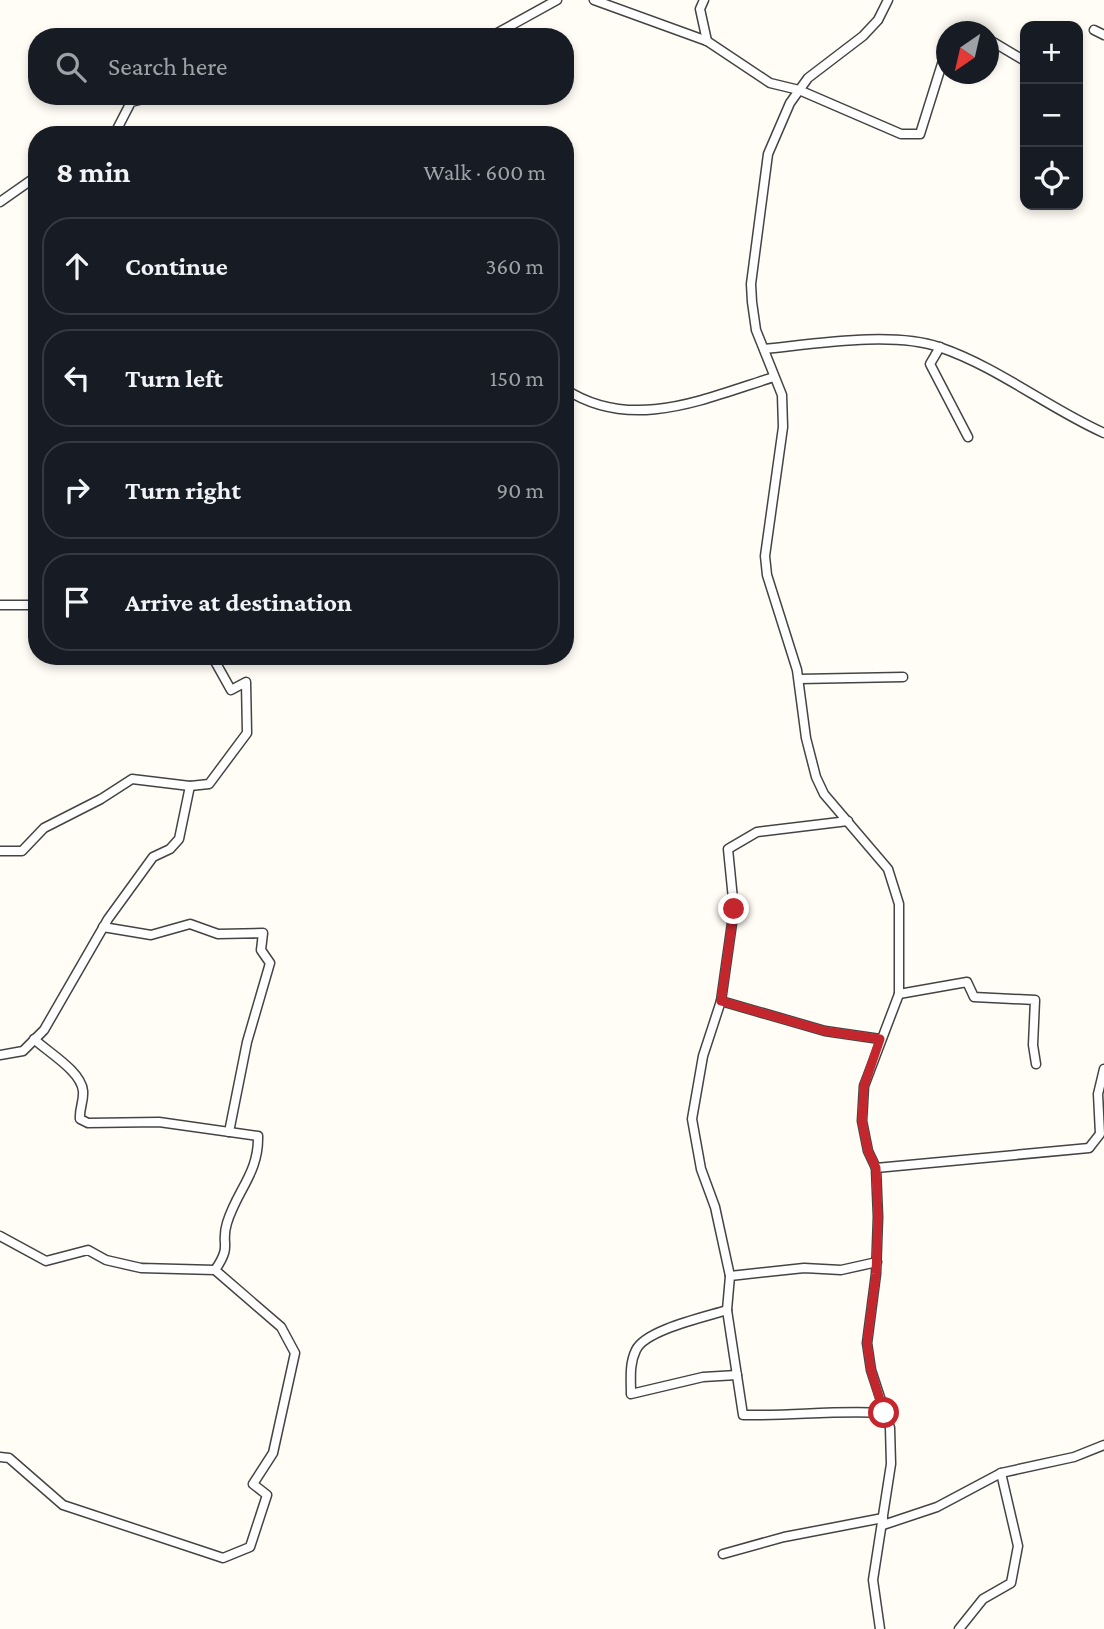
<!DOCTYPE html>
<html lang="en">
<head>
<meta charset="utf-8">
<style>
  body { margin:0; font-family:"Crimson Pro",serif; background:#20242c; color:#f1f3f6 }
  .controls { position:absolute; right:21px; top:21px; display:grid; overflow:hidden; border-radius:14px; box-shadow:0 4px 10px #0003 }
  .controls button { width:63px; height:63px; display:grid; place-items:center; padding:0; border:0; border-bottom:2px solid #363941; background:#171b24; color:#f1f3f6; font:35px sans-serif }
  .compass { position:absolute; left:936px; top:21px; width:63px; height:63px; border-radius:50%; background:#171b24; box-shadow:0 4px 10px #0003; rotate:214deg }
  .stop { position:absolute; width:21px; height:21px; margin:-16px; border:5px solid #c4262e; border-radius:50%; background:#fff }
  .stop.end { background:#c4262e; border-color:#fff; box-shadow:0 2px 7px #0008 }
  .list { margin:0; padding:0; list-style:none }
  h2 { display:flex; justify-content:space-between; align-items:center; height:91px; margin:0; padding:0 28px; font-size:30px }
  h2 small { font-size:23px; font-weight:400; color:#9ea1a6 }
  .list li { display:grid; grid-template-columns:46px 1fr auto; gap:21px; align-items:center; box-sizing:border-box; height:98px; margin:0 14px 14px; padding:0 14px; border:2px solid #363941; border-radius:28px }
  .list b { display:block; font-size:26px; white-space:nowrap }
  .list em { font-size:23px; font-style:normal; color:#9ea1a6 }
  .icon { flex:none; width:38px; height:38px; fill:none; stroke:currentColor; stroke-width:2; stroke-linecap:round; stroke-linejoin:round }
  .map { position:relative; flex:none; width:1104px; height:1629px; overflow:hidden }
  .search { position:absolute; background:#171b24; box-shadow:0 4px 10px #0003; left:28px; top:28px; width:546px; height:77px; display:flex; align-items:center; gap:18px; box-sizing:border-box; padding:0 24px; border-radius:28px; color:#9ea1a6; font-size:26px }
  .panel { position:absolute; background:#171b24; box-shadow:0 4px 10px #0003; left:28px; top:126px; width:546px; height:539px; border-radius:28px }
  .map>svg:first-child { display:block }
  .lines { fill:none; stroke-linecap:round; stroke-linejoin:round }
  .minor-casing { stroke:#444; stroke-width:11 }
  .minor { stroke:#fff; stroke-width:8 }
  .route { stroke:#c4262e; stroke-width:9 }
</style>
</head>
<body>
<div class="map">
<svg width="1104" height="1629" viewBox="0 0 1104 1629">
  <rect width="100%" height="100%" fill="#fffdf5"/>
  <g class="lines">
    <defs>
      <g id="minor">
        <polyline points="594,0 707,41 770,83 799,90 901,134 920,134 946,51"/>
        <polyline points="704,0 700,9 707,41"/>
        <polyline points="1094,30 1104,35"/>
        <polyline points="490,37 557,0"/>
        <polyline points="988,39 1025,61"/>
        <polyline points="114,135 131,102 155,96"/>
        <polyline points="0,202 37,176"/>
        <polyline points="940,347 930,364 968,437"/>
        <path d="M764,349C814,344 892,331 939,347C998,367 1048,408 1104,433"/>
        <path d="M565,389C632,433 706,398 774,377"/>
        <polyline points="0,605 37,605"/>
        <polyline points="799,679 903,677"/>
        <polyline points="0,851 22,851 44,828 101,799 132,779 190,786 209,784 247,733 246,682 231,690 212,656"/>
        <polyline points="103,927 151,935 190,924 218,934 263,933 261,950 270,963 247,1042 229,1132"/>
        <polyline points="899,994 967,982 974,997 1035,1000 1033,1045 1036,1064"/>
        <polyline points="721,1001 734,909 728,849 757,832 848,821"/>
        <path d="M34,1039C49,1053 81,1071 83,1091C84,1101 79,1109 80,1119L88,1123L159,1122L258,1136C259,1173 237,1190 227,1223C220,1245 233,1244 215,1270"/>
        <polyline points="0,1055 23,1051 44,1030 108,919 153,857 170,849 179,839 190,786"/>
        <polyline points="876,1168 1089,1148 1100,1134 1098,1094 1104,1069"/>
        <polyline points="0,1236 46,1261 88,1250 106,1260 141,1268 215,1270 281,1327 295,1353 273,1453 253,1484 267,1495 250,1547 223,1558 63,1505 9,1458 0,1457"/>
        <polyline points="730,1276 715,1207 701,1169 692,1119 703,1056 721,1001 825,1031 880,1039"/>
        <path d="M727,1310L743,1415C791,1416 837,1410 884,1413"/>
        <path d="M737,1375L703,1377L631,1394C631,1379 629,1364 636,1350C645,1330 705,1317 727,1310L730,1276L804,1268L841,1270L877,1262"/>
        <polyline points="883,1525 937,1507 1001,1473 1074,1457 1104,1445"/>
        <polyline points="723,1554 784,1537 883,1518"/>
        <polyline points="880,1629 873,1580 891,1464 890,1428 871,1370 867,1343 876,1274 878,1217 876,1168 868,1151 862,1121 864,1086 899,994 899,904 888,869 824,794 816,777 806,738 797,670 767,575 765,556 783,427 782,395 756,330 752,302 751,284 768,154 790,103 808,78 863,36 878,20 888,0"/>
        <polyline points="959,1629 983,1599 1011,1583 1018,1546 1001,1473"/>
      </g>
    </defs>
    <use href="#minor" class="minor-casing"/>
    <use href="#minor" class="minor"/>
  </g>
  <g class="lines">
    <polyline class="route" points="734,909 721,1001 825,1031 880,1039 864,1086 862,1121 868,1151 876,1168 878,1217 876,1274 867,1343 871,1370 884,1413"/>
  </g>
</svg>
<div class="controls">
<button>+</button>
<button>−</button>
<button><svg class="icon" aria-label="locate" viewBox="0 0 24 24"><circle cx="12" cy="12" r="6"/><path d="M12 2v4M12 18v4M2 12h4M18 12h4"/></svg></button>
</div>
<svg class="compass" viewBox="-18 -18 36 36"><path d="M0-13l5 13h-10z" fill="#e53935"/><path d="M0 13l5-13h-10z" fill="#9ea1a6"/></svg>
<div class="stop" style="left:884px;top:1413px"></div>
<div class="stop end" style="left:734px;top:909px"></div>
<div class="search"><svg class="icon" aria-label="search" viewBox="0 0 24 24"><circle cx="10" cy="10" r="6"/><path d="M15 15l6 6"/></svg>Search here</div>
<section class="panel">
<h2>8 min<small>Walk · 600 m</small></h2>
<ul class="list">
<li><svg class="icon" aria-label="ahead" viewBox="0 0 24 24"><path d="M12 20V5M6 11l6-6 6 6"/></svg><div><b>Continue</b></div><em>360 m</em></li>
<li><svg class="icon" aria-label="left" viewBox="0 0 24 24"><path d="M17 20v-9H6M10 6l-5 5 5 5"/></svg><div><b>Turn left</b></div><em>150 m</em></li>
<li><svg class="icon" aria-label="right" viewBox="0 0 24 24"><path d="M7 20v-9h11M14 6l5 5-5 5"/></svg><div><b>Turn right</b></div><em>90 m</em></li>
<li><svg class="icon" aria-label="arrive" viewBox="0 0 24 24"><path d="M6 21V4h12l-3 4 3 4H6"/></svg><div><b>Arrive at destination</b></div></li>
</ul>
</section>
</div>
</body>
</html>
